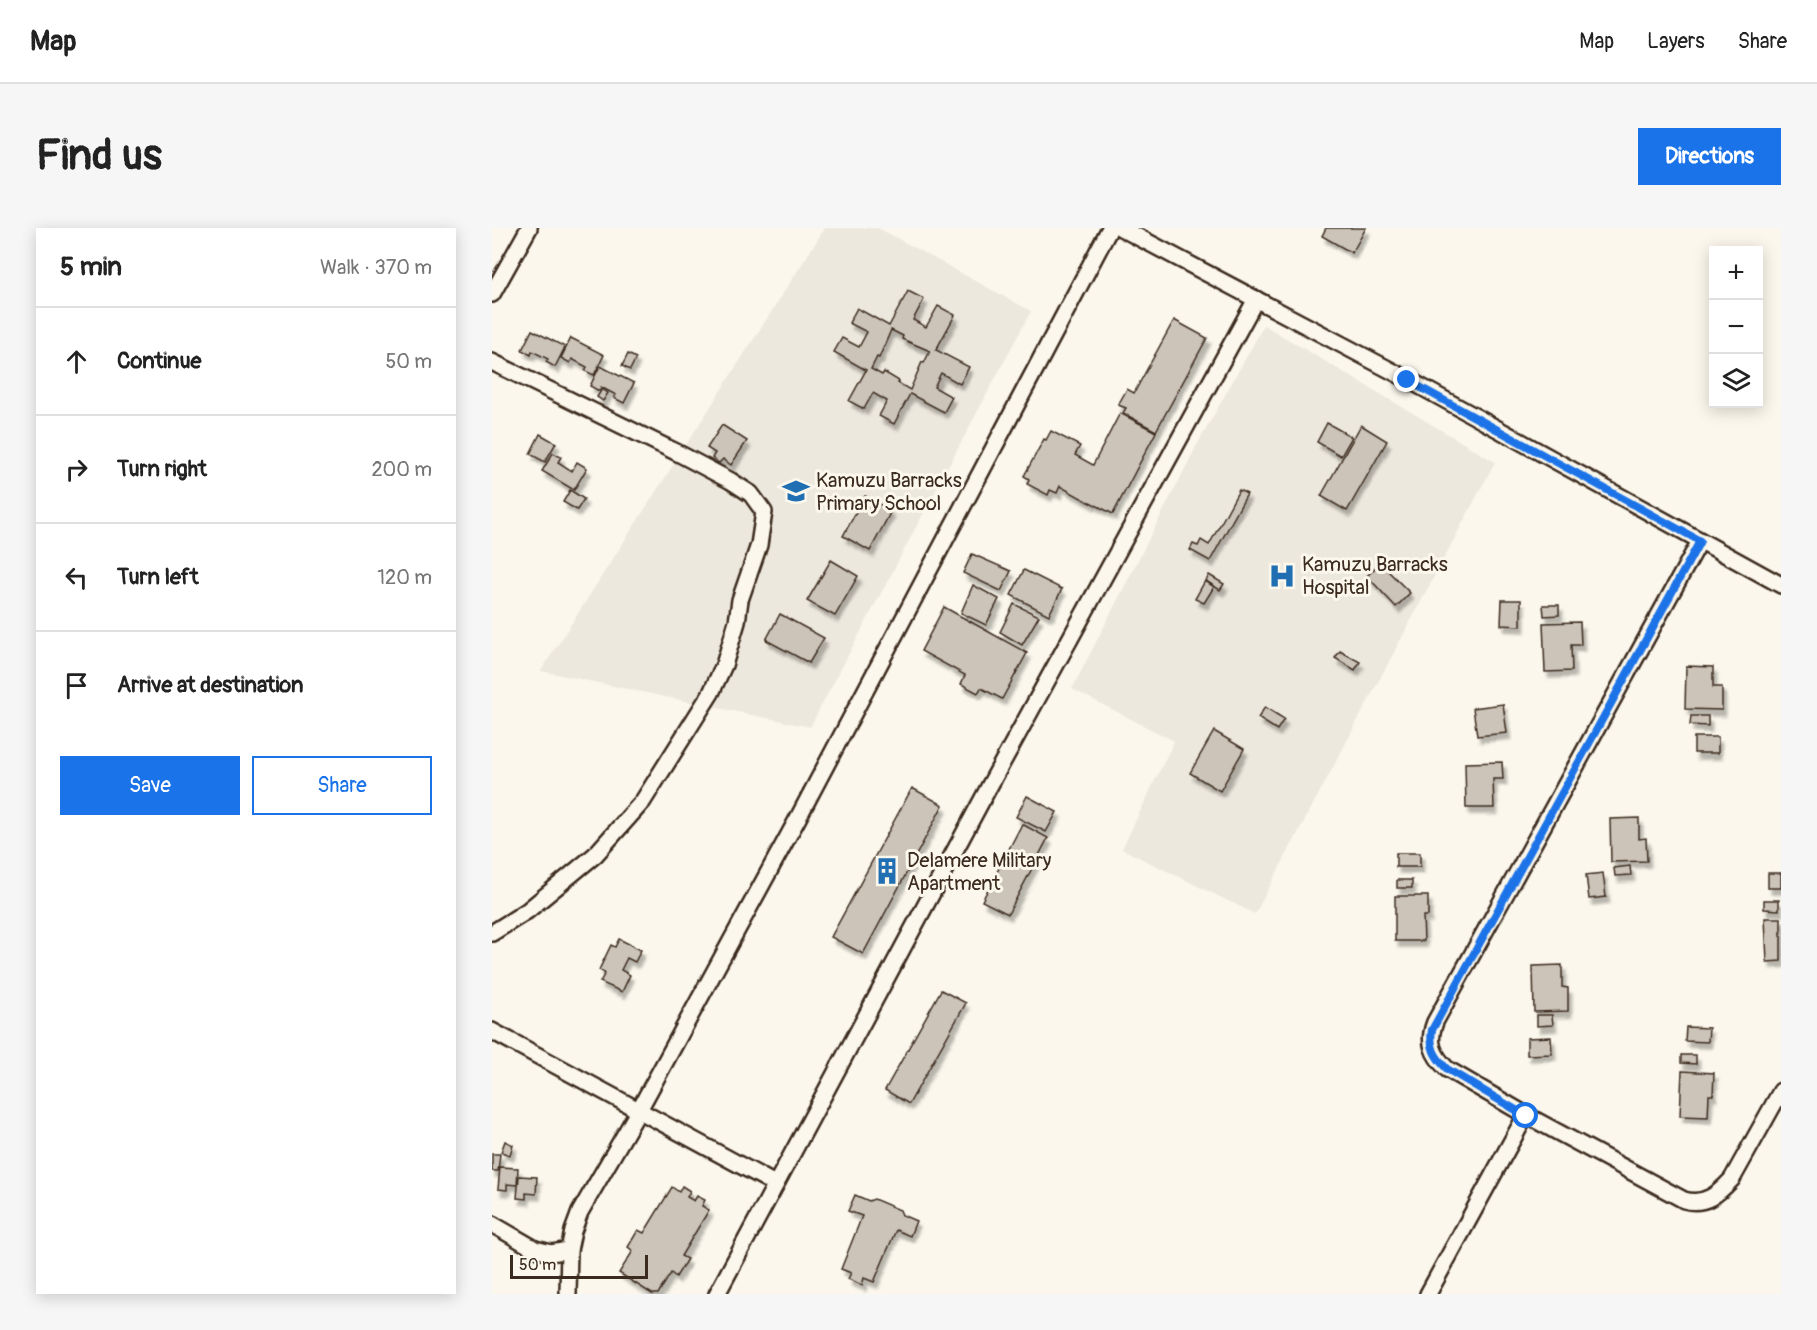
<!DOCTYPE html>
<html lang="en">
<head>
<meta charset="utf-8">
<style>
  body { margin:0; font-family:Pangolin,sans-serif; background:#f6f6f6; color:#222 }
  .controls { position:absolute; right:18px; top:18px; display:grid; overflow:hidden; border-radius:0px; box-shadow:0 3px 15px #0003 }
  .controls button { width:54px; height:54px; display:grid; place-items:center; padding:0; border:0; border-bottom:2px solid #e0e0e0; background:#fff; color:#222; font:30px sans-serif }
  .scale { position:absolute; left:18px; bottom:15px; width:138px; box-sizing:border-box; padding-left:6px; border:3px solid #3b2a1e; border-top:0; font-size:16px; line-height:21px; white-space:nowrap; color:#3b2a1e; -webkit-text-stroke:4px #fbf7ec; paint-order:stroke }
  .stop { position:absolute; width:18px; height:18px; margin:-14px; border:4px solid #1a73e8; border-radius:50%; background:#fff }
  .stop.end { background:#1a73e8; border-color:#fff; box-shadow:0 2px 6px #0008 }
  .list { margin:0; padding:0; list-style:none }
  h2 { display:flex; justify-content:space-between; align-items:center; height:78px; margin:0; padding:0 24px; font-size:26px }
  h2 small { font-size:20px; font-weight:400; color:#767676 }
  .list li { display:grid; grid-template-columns:39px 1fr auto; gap:18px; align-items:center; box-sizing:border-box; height:108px; padding:0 24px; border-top:2px solid #e0e0e0 }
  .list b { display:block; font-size:22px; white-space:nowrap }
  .list em { font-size:20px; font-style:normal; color:#767676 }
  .actions { display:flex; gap:12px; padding:18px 24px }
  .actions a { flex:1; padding:14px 0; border:2px solid #1a73e8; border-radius:0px; text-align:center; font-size:21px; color:#1a73e8 }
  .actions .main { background:#1a73e8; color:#fff }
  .icon { flex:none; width:33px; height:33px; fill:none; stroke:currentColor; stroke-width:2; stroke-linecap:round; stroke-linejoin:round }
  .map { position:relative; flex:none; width:1289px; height:1066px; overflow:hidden; border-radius:0px }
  header { display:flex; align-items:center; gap:36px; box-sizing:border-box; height:84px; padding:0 30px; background:#fff; border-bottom:2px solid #e0e0e0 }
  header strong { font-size:28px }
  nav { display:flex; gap:33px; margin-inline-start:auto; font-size:21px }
  .intro { display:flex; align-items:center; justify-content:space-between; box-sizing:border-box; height:144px; padding:0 36px }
  h1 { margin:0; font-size:42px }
  .button { padding:15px 27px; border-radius:0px; background:#1a73e8; color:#fff; font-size:21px; font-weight:700 }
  main { display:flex; gap:36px; padding:0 36px }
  aside { flex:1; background:#fff; border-radius:0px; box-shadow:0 3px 15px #0003 }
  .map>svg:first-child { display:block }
  .built { fill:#ede8dd }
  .building { fill:#ccc4b9; stroke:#3b2a1e; stroke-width:1.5; fill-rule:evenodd; filter:url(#shadow) }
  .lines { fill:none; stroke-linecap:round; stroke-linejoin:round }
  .minor-casing { stroke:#3b2a1e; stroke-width:20 }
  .minor { stroke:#fbf7ec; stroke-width:15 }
  .route { stroke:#1a73e8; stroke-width:8 }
  .labels { text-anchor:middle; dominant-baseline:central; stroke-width:6; stroke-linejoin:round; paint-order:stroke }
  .poi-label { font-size:20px; fill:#3b2a1e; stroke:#fbf7ec; text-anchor:start }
</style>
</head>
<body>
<header>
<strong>Map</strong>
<nav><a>Map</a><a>Layers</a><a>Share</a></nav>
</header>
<div class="intro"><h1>Find us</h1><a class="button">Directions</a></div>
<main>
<aside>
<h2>5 min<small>Walk · 370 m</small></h2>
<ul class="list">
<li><svg class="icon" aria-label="ahead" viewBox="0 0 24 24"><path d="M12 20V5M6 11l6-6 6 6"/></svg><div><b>Continue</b></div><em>50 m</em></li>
<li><svg class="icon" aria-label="right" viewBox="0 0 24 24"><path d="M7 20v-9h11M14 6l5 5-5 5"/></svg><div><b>Turn right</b></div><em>200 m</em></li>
<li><svg class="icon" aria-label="left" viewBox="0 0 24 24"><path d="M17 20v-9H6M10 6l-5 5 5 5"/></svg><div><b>Turn left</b></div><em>120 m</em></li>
<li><svg class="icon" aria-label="arrive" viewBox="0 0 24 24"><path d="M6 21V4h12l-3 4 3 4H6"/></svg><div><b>Arrive at destination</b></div></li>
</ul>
<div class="actions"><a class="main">Save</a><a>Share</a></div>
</aside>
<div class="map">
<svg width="1289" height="1066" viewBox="0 0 1289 1066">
  <defs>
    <filter id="shadow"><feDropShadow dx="3.5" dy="6" stdDeviation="1.5" flood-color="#0004"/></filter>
  </defs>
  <rect width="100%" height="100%" fill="#fbf7ec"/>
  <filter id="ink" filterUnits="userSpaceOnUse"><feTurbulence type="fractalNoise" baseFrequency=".0167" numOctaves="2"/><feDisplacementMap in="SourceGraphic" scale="12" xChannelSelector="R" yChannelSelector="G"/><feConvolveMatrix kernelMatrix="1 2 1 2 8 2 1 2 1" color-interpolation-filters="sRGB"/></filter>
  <g filter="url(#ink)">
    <g class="built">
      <polygon points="333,0 386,0 539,83 318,499 49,443"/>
      <polygon points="772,97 1003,234 763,686 630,621 682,513 580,461 704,219"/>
    </g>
    <g class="building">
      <polygon points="834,0 874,0 860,25 830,8"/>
      <path d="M416,63L432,71L421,92L434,99L446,78L463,87L444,122L477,139L468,156L449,145L442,159L460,169L452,184L418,166L402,196L387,188L395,173L381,165L372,181L357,173L374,142L342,124L350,110L367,119L375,104L357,95L365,80L397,98ZM399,102L411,108L410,111L438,123L432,135L430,134L418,162L406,155L407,153L392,144L390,147L379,141L385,129L387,130Z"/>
      <polygon points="682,92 715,110 664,203 631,185 634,180 626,177 635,161 642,165"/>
      <polygon points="40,102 73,119 63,139 54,134 56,131 40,123 39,127 30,122"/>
      <polygon points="79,110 112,127 102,147 93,143 95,139 80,131 78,135 69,130"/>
      <polygon points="136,126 144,130 138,142 130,138"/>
      <polygon points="108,138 142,155 132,175 122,170 124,167 109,159 107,163 98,158"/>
      <polygon points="110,161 116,165 111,173 105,169"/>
      <polygon points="628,185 664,204 621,286 598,274 598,275 568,258 565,265 558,262 556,267 535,256 537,251 532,248 552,211 554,212 559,203 588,218 583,227 601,237"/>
      <polygon points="835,195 860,209 849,228 825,214"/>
      <polygon points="230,197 255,213 239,237 231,231 227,235 220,230 223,225 215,220"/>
      <polygon points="869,197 895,213 855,283 829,268"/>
      <polygon points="48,206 64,215 53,234 38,226"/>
      <polygon points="61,225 69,229 66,234 80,243 85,234 95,240 82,262 50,243"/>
      <polygon points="78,262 92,271 85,282 71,274"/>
      <polygon points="747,262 755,266 718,333 698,322 701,316 706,318 709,312 717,317"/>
      <polygon points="373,268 399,283 378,323 351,308"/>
      <polygon points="480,326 519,343 509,363 471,345"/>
      <polygon points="339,332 366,348 343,388 315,373"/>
      <polygon points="888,335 918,365 904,379 875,348"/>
      <polygon points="532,342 570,361 557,387 519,367"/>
      <polygon points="717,347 732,356 728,362 714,353"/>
      <polygon points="713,353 722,359 712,375 703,371"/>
      <polygon points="481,357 507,371 494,397 469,385"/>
      <polygon points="1010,372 1029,372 1029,398 1009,397"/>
      <polygon points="522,376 547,388 530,417 508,404"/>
      <polygon points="1051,377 1067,377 1067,387 1052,388"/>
      <polygon points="452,379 535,425 510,471 489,460 486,465 469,456 473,447 429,423"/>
      <polygon points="288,386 332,410 317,435 274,412"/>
      <polygon points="1088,394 1089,417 1079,417 1080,443 1053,444 1051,395"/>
      <polygon points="848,423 868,434 863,442 843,430"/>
      <polygon points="1194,438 1221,439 1221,459 1230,459 1230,482 1193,481"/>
      <polygon points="1011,476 1015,505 985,508 981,480"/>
      <polygon points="773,479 792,491 785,502 766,490"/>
      <polygon points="1199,488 1216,488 1216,498 1198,497"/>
      <polygon points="722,503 752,521 728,563 698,545"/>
      <rect x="1202" y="509" width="24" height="16"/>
      <polygon points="1010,534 1011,551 1001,551 1002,580 974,580 973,535"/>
      <polygon points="420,560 451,577 371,726 339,709"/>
      <polygon points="535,568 565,584 554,604 524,589"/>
      <polygon points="1147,590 1147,611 1154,610 1155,633 1119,634 1118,591"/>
      <polygon points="530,596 556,610 516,686 490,673"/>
      <rect x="904" y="625" width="24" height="14"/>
      <polygon points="1138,638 1139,647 1123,648 1122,640"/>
      <polygon points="1111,645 1114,669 1097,671 1094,647"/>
      <rect x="1276" y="645" width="13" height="15"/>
      <rect x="905" y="652" width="15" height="8"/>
      <polygon points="903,668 936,668 936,688 931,688 932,713 903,713"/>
      <polygon points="1272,672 1287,672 1287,682 1272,681"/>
      <polygon points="1273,690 1289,690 1289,733 1275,734"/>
      <polygon points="127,711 149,722 143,734 135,730 129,742 138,747 130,764 108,754 113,745 107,742 119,717 123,719"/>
      <polygon points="1070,737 1070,759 1076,760 1076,783 1042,784 1041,738"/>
      <polygon points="449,762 474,775 417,876 393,862"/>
      <polygon points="1045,787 1060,787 1061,797 1045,798"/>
      <polygon points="1194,799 1217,800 1216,814 1193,813"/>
      <polygon points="1059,809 1060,826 1035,827 1035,810"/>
      <polygon points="1189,827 1204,827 1204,836 1189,835"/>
      <polygon points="1190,843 1222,845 1221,867 1217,867 1216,889 1188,888"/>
      <polygon points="13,913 21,917 18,927 9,924"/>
      <polygon points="0,926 8,926 6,943 0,943"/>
      <polygon points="8,939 26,940 25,957 15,956 15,962 6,961"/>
      <polygon points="27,948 45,949 44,966 34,965 34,971 25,970"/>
      <polygon points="190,958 198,963 195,969 202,973 205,968 213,972 210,978 217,982 189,1028 195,1031 184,1049 179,1045 166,1066 160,1066 127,1045 141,1023 136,1019 146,1002 152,1005 180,959 187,964"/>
      <polygon points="363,967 377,973 382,971 408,982 410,987 424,993 418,1008 404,1002 382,1054 372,1050 370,1057 356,1051 359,1045 349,1041 370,988 356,983"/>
    </g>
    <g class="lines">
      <defs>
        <g id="minor">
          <polyline points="629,0 915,151 1289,357"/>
          <polyline points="0,66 37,0"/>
          <polyline points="0,134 186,225 239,253 259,266 272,284 267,317 248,372 245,394 232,437 219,465 151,573 103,627 35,683 0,705"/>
          <path d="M1208,313L943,794C935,814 941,827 955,841L1034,887L1192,972C1213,978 1226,966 1240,951L1289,863"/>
          <polyline points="0,803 283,956"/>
          <polyline points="0,996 43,1021 59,1025 77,1022"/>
          <polyline points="76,1066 77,1022 81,1003 88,984 147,882 306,590 618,0"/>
          <polyline points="225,1066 498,557 764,71"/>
          <polyline points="936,1066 1034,887"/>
        </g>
      </defs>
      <use href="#minor" class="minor-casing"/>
      <use href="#minor" class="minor"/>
    </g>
  </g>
  <g class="lines" filter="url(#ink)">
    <path class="route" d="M915,152L1208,313L940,802C937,819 943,829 955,841L1034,888"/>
  </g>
  <defs>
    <symbol id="school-bare" viewBox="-9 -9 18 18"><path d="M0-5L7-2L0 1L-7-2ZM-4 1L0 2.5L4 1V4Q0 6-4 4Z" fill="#1f6fb2" stroke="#fbf7ec" stroke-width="2.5" paint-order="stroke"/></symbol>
    <symbol id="hospital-bare" viewBox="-9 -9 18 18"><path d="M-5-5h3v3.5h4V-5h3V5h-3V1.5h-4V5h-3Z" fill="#1f6fb2" stroke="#fbf7ec" stroke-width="2.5" paint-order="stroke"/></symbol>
    <symbol id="building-bare" viewBox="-9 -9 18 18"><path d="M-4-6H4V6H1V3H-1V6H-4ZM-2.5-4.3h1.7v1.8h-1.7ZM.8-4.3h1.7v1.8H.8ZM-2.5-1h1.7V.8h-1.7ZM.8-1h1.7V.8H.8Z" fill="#1f6fb2" stroke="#fbf7ec" stroke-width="2.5" paint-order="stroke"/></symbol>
  </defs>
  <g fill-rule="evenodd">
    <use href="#school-bare" x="285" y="244" width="38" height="38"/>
    <use href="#hospital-bare" x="771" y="329" width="38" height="38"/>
    <use href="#building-bare" x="376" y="624" width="38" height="38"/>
  </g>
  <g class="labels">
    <g class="poi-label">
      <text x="324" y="252">Kamuzu Barracks<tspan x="324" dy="23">Primary School</tspan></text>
      <text x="810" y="336">Kamuzu Barracks<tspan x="810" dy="23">Hospital</tspan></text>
      <text x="415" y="632">Delamere Military<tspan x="415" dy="23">Apartment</tspan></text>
    </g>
  </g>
</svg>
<div class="controls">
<button>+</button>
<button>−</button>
<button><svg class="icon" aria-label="layers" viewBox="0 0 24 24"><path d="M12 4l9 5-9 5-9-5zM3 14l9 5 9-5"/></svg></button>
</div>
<div class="scale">50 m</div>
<div class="stop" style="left:1034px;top:888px"></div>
<div class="stop end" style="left:915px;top:152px"></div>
</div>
</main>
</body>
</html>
